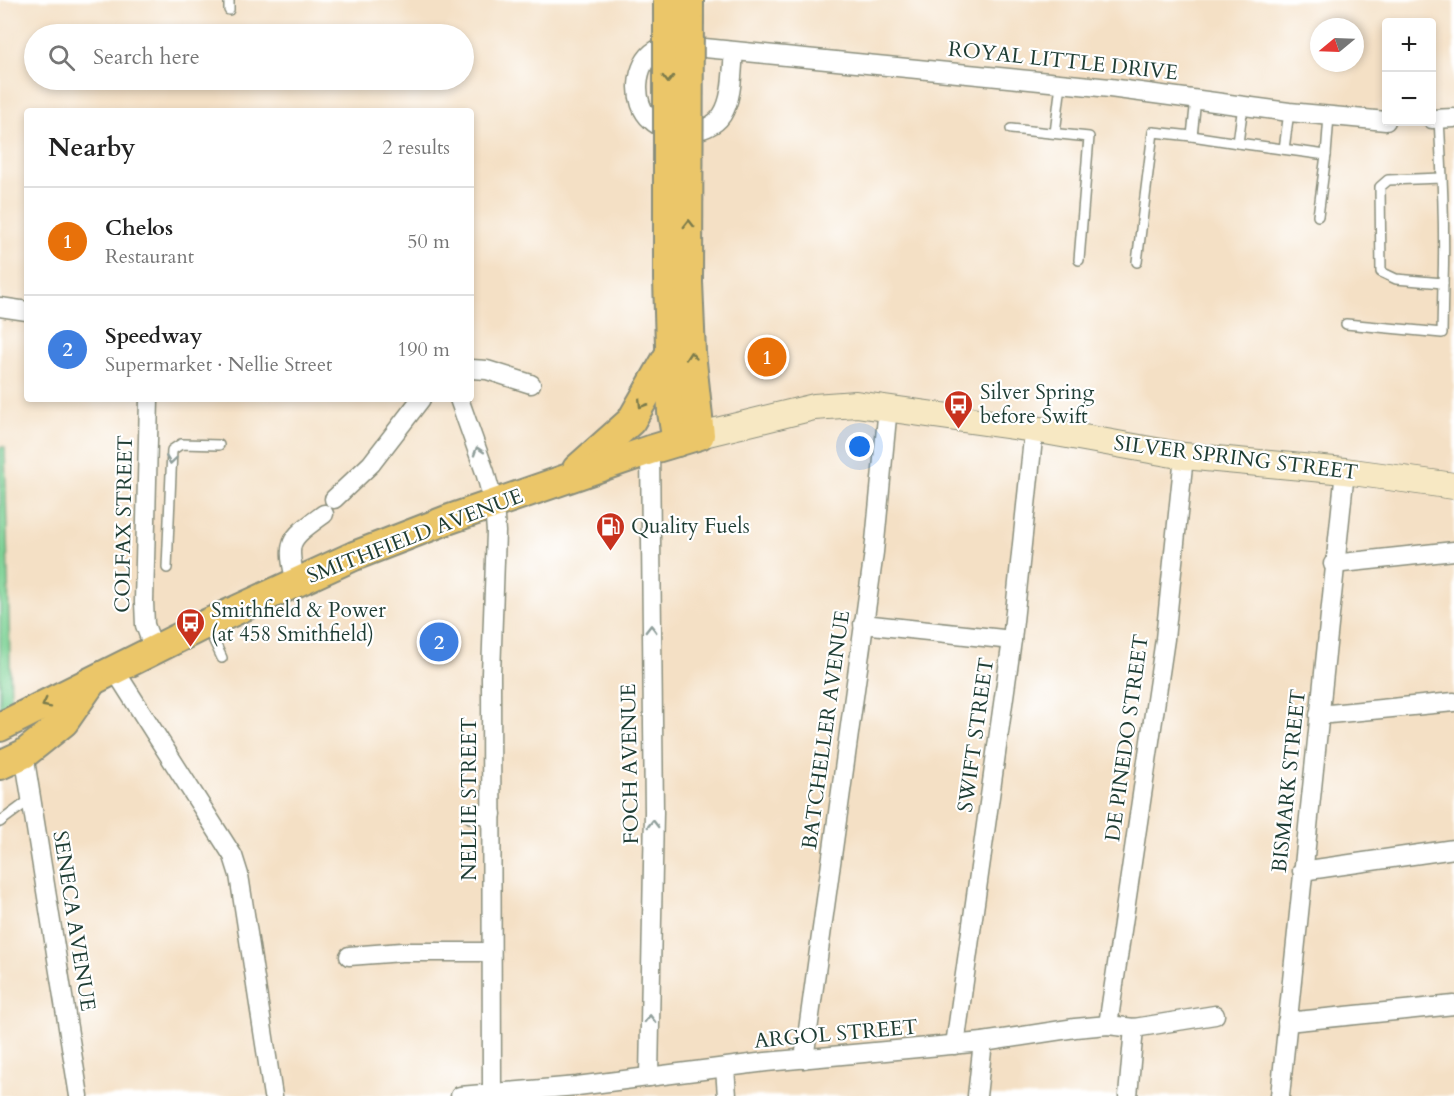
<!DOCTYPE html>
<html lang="en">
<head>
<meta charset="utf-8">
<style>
  body { margin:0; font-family:Cardo,serif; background:#f2f2f2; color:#222 }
  .controls { position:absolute; right:18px; top:18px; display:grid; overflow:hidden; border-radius:6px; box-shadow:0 3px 9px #0003 }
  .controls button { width:54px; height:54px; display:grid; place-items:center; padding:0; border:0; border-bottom:2px solid #e0e0e0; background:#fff; color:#222; font:30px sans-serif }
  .compass { position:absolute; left:1310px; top:18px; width:54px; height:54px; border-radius:50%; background:#fff; box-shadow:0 3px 9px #0003; rotate:251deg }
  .you { position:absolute; left:860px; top:447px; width:21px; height:21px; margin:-15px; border:4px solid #fff; border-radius:50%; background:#1a73e8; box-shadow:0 0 0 9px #1a73e833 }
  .badge { display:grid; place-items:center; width:39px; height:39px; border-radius:50%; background:#ea580c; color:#fff; font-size:20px; font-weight:700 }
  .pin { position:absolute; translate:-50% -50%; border:3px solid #fff; box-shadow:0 2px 6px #0006 }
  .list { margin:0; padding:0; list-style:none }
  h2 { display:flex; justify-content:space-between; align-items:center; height:78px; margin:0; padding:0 24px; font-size:26px }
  h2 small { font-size:20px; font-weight:400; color:#767676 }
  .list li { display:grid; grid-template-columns:39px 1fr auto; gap:18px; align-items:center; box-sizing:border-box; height:108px; padding:0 24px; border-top:2px solid #e0e0e0 }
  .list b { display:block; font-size:22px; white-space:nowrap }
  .list p { margin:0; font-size:20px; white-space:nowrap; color:#767676 }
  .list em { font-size:20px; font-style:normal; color:#767676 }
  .icon { flex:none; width:33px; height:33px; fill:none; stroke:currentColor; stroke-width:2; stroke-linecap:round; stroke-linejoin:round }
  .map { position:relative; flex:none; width:1454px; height:1096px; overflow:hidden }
  .search { position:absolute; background:#fff; box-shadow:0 3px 9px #0003; left:24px; top:24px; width:450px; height:66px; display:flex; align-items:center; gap:15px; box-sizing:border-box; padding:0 21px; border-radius:33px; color:#767676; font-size:22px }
  .panel { position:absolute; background:#fff; box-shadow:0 3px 9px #0003; left:24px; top:108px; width:450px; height:294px; border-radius:6px }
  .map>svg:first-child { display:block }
  .green { fill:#7dd194; stroke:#4e8764; stroke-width:1.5 }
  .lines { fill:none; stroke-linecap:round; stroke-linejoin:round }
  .service-casing { stroke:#8a8e7c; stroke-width:12 }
  .minor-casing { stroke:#8a8e7c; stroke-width:21 }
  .secondary-casing { stroke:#8a8e7c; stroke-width:28 }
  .primary-casing { stroke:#8a8e7c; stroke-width:32 }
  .service { stroke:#fff; stroke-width:9 }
  .minor { stroke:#fff; stroke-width:18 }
  .secondary { stroke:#f7e8c3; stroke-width:26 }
  .primary { stroke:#ebc669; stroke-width:28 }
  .primary-bridge-casing { stroke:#8a8e7c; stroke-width:32; stroke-linecap:butt }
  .primary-bridge { stroke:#ebc669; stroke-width:28 }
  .oneway { stroke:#7b7b4c }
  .oneway2 { stroke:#8f9e9a }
  .labels { text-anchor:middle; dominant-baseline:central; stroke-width:4.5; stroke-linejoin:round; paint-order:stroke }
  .street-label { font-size:21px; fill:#1f3d34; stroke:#fff }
  .poi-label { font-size:21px; fill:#1f3d34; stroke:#fff; text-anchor:start }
</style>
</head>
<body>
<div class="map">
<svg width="1454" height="1096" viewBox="0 0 1454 1096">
  <rect width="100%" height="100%" fill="#fff"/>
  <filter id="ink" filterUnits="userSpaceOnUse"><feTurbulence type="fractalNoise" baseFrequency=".0167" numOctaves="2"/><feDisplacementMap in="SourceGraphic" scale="12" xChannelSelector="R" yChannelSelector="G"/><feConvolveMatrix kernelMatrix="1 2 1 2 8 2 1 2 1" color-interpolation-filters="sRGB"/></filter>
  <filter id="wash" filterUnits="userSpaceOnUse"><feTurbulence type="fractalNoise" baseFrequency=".008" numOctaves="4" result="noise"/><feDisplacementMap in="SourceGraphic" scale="24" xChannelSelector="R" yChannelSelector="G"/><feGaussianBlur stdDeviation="1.35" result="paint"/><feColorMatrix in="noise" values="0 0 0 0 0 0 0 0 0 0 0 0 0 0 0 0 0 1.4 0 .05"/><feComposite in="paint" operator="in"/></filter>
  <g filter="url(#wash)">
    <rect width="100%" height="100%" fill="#f4e0c5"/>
    <polygon class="green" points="0,447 5,447 11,703 0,709"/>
  </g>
  <g filter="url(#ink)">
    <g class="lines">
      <defs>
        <g id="service">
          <polyline points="229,10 229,0"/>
          <polyline points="1243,105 1238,143 1326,155 1318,216"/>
          <path d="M1439,119C1442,173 1445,228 1443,283L1396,279L1381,272L1380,187L1388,180L1442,178"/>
          <polyline points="1011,129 1089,137 1079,260"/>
          <polyline points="1055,133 1061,84"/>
          <polyline points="1192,136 1238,143"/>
          <polyline points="1284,149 1289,112"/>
          <polyline points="1326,155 1329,116"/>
          <polyline points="1137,262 1153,132 1192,136 1196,99"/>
          <polyline points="1346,324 1442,333 1443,283"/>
          <polyline points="167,568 172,450 181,444 219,445"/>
          <polyline points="207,626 222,658"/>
          <polyline points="0,822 31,799"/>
        </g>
        <g id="minor">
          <path d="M734,51C732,70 733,98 722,115C708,136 668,137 651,120C632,104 634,63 656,50C661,48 669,46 674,45L1110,88L1289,112L1386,121"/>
          <polyline points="1432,119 1454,118"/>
          <polyline points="0,307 27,311"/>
          <polyline points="471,369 487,370 531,384"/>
          <polyline points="149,399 144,602 145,625 154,649"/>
          <polyline points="459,399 485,472 494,504 496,532 491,674 492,1094"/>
          <polyline points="334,499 371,464 421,399"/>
          <polyline points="1333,564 1454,551"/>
          <path d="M296,582C285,540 290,539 324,514"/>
          <polyline points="863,624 1012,640"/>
          <polyline points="114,669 233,856 239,875 273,1096"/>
          <polyline points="1319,715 1454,702"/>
          <polyline points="24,754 79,1096"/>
          <polyline points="472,814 492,814"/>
          <polyline points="1302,871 1454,849"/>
          <polyline points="349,956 402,952 491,952"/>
          <polyline points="1287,1022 1454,1005"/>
          <polyline points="1108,1025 1165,639 1184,456"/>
          <polyline points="955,1045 1012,640 1034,429"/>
          <polyline points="804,1059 874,552 888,407"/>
          <polyline points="725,1068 727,1096"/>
          <polyline points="649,1077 654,812 650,450"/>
          <polyline points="460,1096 577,1086 766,1062 983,1042 1075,1028 1108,1025 1134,1028 1215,1015"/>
          <polyline points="977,1096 983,1042"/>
          <polyline points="1128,1096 1134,1028"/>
          <polyline points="1280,1096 1345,471"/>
        </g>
        <polyline id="secondary" points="700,435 814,407 856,404 1034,429 1184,456 1345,471 1454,486"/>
        <g id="primary">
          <polyline points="668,279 672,412 677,442"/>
          <polyline points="577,469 631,421 670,353"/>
          <polyline points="0,727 206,624 354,556 447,520 650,450 700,435 691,353 688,282"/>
          <polyline points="0,765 24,754 64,722 91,683"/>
        </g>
      </defs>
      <use href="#service" class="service-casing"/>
      <use href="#minor" class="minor-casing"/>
      <use href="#secondary" class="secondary-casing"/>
      <use href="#primary" class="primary-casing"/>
      <use href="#service" class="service"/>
      <use href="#minor" class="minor"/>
      <use href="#secondary" class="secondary"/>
      <use href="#primary" class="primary"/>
      <defs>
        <g id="primary-bridge">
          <polyline points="668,0 668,279"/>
          <polyline points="688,282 689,0"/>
        </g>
      </defs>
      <use href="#primary-bridge" class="primary-bridge-casing"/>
      <use href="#primary-bridge" class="primary-bridge"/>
    </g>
    <defs><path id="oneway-chevron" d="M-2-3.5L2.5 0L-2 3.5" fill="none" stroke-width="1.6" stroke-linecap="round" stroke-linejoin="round" transform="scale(1.5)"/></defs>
    <g class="oneway">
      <use href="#oneway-chevron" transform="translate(668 79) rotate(90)"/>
      <use href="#oneway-chevron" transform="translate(689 224) rotate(-90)"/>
      <use href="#oneway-chevron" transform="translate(691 356) rotate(-95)"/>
      <use href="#oneway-chevron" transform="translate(642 404) rotate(122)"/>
      <use href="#oneway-chevron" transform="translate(46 704) rotate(153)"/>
    </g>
    <g class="oneway2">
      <use href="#oneway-chevron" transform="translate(478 451) rotate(-108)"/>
      <use href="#oneway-chevron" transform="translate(171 460) rotate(98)"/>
      <use href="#oneway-chevron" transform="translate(651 629) rotate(-90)"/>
      <use href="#oneway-chevron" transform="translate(653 824) rotate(-90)"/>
      <use href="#oneway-chevron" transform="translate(650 1019) rotate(-89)"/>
    </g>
  </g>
  <defs>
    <symbol id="bus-pin" viewBox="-11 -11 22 30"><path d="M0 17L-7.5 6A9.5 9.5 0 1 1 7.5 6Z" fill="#c8321e" stroke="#fff"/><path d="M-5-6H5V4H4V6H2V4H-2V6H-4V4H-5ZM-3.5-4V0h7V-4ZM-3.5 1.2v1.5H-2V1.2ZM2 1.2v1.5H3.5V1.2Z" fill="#fff"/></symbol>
    <symbol id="fuel-pin" viewBox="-11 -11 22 30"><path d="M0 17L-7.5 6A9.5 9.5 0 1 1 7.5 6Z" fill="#c8321e" stroke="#fff"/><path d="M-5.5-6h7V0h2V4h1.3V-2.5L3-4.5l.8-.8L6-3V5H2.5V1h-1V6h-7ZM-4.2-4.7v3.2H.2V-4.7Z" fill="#fff"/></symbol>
  </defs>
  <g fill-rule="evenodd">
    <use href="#bus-pin" x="942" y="388" width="33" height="45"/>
    <use href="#fuel-pin" x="594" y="510" width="33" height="45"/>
    <use href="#bus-pin" x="174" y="606" width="33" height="45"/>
  </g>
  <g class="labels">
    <g class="street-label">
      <text transform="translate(1063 61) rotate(6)">ROYAL LITTLE DRIVE</text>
      <text transform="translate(1236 458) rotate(7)">SILVER SPRING STREET</text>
      <text transform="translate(124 524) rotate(-89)">COLFAX STREET</text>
      <text transform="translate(415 536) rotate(-21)">SMITHFIELD AVENUE</text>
      <text transform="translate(826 730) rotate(-82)">BATCHELLER AVENUE</text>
      <text transform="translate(976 735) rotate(-82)">SWIFT STREET</text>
      <text transform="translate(1127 738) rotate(-82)">DE PINEDO STREET</text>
      <text transform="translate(630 764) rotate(-91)">FOCH AVENUE</text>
      <text transform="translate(1289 781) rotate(-84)">BISMARK STREET</text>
      <text transform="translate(469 799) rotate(-90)">NELLIE STREET</text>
      <text transform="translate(74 921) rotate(81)">SENECA AVENUE</text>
      <text transform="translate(836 1034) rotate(-5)">ARGOL STREET</text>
    </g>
    <g class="poi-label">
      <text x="980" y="392">Silver Spring<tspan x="980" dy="24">before Swift</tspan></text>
      <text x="631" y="526">Quality Fuels</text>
      <text x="211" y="610">Smithfield &amp; Power<tspan x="211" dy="24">(at 458 Smithfield)</tspan></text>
    </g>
  </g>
</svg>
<div class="controls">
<button>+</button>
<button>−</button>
</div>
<svg class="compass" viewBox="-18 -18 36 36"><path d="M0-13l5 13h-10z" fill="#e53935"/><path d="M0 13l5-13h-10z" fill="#767676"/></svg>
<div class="you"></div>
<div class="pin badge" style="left:767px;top:357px;background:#e8710a">1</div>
<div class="pin badge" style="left:439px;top:642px;background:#3f7fe0">2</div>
<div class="search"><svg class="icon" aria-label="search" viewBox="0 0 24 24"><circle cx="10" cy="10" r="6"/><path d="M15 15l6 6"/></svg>Search here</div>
<section class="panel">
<h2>Nearby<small>2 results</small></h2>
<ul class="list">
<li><span class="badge" style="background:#e8710a">1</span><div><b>Chelos</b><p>Restaurant</p></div><em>50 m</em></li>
<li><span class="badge" style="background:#3f7fe0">2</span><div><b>Speedway</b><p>Supermarket · Nellie Street</p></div><em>190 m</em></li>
</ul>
</section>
</div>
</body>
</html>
